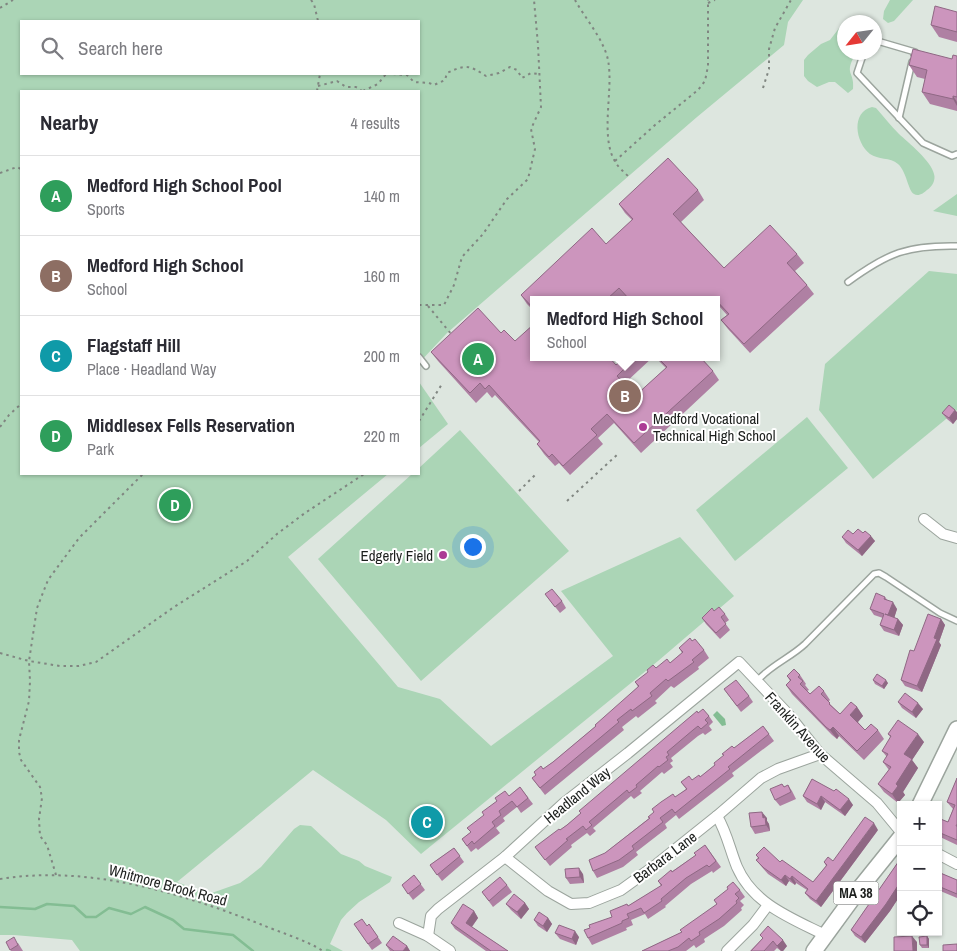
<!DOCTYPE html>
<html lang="en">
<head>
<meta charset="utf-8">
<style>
  body { margin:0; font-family:"Archivo Narrow",sans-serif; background:#f2f2f3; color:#2b2b33 }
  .controls { position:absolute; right:15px; bottom:15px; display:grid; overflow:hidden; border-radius:0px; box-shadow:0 1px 4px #0004 }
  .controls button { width:45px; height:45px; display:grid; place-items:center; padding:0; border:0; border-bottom:1px solid #e1e1e2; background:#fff; color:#2b2b33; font:25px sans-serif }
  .compass { position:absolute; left:837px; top:15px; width:45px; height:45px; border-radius:50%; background:#fff; box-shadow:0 1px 4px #0004; rotate:240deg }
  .you { position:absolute; left:472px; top:546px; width:18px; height:18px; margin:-12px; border:4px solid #fff; border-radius:50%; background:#1a73e8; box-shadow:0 0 0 8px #1a73e833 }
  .badge { display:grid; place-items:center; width:32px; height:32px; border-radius:50%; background:#ac3b95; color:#fff; font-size:16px; font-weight:700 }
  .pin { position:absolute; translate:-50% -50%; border:2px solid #fff; box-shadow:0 1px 5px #0006 }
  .popup { position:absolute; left:530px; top:296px; width:190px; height:65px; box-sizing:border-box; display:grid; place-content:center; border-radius:0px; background:#fff; filter:drop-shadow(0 1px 4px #0005); font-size:16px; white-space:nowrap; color:#7c7c81 }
  .popup b { font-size:19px; color:#2b2b33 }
  .popup::after { content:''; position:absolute; left:50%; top:100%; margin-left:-10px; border:10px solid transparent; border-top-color:#fff }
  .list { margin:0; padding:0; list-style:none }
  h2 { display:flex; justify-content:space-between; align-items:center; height:65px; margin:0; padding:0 20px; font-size:21px }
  h2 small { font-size:16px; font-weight:400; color:#7c7c81 }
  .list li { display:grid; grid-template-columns:32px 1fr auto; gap:15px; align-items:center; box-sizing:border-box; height:80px; padding:0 20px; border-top:1px solid #e1e1e2 }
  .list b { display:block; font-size:19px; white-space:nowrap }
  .list p { margin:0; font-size:16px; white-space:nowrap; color:#7c7c81 }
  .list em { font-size:16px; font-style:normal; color:#7c7c81 }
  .icon { flex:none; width:28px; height:28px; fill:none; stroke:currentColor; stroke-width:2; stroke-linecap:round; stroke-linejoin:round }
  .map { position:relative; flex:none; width:957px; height:951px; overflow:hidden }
  .search { position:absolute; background:#fff; box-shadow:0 1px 4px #0004; left:20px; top:20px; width:400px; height:55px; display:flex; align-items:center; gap:12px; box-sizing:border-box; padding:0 18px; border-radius:0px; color:#7c7c81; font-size:19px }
  .panel { position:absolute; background:#fff; box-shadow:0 1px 4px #0004; left:20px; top:90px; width:400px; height:385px; border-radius:0px }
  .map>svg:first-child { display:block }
  .green { fill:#abd5b6; fill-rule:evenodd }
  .water { fill:#83bd93 }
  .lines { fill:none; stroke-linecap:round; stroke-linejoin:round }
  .stream { stroke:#83bd93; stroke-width:2.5 }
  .lane-casing { stroke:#9ba49d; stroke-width:8 }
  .street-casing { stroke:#9ba49d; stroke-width:12 }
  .primary-casing { stroke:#9ba49d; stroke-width:18 }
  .path { stroke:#808681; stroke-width:2; stroke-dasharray:2.5 4; stroke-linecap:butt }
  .lane { stroke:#fff; stroke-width:5 }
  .street { stroke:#fff; stroke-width:10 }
  .primary { stroke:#fff; stroke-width:15 }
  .wall { fill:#af80a3 }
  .shaded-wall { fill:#8f6884 }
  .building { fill:#cc95bd; stroke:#8f6884 }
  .poi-dot { fill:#ac3b95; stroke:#fff; stroke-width:2 }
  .labels { text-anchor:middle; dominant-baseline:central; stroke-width:4; stroke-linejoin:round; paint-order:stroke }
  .shield { fill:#fff; stroke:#616362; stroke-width:1 }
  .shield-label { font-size:14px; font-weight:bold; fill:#1d201e }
  .poi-label { font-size:15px; fill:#1d201e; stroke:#fff; text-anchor:start }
  .street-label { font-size:15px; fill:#1d201e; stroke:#fff }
</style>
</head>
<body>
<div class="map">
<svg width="957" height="951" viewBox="0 0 957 951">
  <rect width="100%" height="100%" fill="#dde6df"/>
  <g class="green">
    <path d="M0,0H803L788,22L784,45L697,117L447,333L419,363V91H21V474H388L288,557L398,687L440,699L491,746L613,656L561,591L680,537L734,596L658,661L421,854L386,820L313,770L177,882L209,894L240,883L247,878L261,867L294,829L300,825L311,826L341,854L359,861L365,866L392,877L390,882L359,902L347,913L341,920L330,944L343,951H80L72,940L14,935H0ZM21,21H419V74H21Z"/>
    <polygon points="890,0 913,0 894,21 888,23 883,19 884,11"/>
    <path d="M840,27H844V52L856,53C843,75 855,71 853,89L848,93L835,82H829L817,87L808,81L804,76V60L808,55L821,44L830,40Z"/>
    <path d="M872,107L876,108C883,116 891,126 899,134C908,142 932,162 934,174C936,180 932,187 927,190C924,193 918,197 914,194C908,191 907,172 898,164C890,157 878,160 870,154C855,142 851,112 872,107Z"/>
    <polygon points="957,194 957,216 933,211"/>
    <polygon points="929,271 957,274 957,410 873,479 819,410 825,364"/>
    <polygon points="419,382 448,424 419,448"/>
    <polygon points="807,417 848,468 735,561 696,510"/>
    <polygon points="460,430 569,551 421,681 318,559 412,474 419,474 419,468"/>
  </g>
  <polygon class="water" points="717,711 725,719 726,725 722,726 713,715"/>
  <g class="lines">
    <g class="stream">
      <polyline points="0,907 35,909 47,904 74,906 86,917 96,917 109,908 131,914 145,907 173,920 184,929 233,935 253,951"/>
      <polyline points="327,950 330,951"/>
    </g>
    <defs>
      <g id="lane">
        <polyline points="874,40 915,52 914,54"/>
        <polyline points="864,52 857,73 923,143 952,156 957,154"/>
        <polyline points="899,118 912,62"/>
        <path d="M848,282C888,253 907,245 957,246"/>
        <polyline points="419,357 426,366"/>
        <path d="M757,681C771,665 790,658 805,644L874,574L879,573L886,577L940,613L957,621"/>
      </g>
      <g id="street">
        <polyline points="924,519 943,534 957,538"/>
        <path d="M717,816C727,833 730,850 737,867C753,904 791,918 825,935"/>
        <polyline points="938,854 957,864"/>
        <polyline points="505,857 548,891 571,904 589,903 621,890 657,864 717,816 761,778 778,769 820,754"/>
        <polyline points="399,923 428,936 450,951"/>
        <polyline points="428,936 431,916 438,909 505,857 564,803 628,753 739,662 789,715 820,754 877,803 901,832"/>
        <polyline points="727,951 753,925 768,905"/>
      </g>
      <g id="primary">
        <polyline points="920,805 957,729"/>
        <polyline points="814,951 860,888 901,837"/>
      </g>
    </defs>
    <use href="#lane" class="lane-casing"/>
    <use href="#street" class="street-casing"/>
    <use href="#primary" class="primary-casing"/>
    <g class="path">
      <polyline points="311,0 314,4 318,21"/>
      <path d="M575,0C585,18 604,40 608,60C614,90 599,138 616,163C619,168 624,172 629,177"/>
      <polyline points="708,3 715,0"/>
      <polyline points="0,8 13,0"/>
      <path d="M393,74L407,75L414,82L429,83L434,85L445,80L447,73C466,64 469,65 486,76L499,73L510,67L517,70L522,78L531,73L539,74"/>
      <polyline points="318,86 337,81 346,87 356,87 362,91"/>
      <polyline points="763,88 769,69 769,49 775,28 791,0"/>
      <polyline points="317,91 320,74"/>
      <polyline points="363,91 378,84 386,74"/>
      <polyline points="615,161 655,125 698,90 705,81 708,66 708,0"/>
      <polyline points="0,173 17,167 21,169"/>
      <polyline points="419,305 444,305 454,285 462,257 483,234 507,199 528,179 535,149 531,129 541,107 538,45 534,0"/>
      <polyline points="428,306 452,335"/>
      <polyline points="419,421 442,384"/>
      <polyline points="0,427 9,415 21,404"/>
      <polyline points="519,491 535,475"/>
      <polyline points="567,501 619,453"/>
      <polyline points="0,653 29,661 60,666 79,666 96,662 174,607 247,561 277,534 305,513 364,474"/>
      <polyline points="56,875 47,845 40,836 39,819 42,798 40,787 21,760 19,752 19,740 29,701 30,681 29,661 37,608 48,580 79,538 143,474"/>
      <path d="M0,879C88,865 178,892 260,924C279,932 306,940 323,951"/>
    </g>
    <use href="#lane" class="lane"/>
    <use href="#street" class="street"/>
    <use href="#primary" class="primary"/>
  </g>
  <g class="wall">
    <polygon points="957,12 957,42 939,37 931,25"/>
    <polygon points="957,56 957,111 930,104 922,92 925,79 917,77 909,65 952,59"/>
    <polygon points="698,190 704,200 681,222 724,268 797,254 804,263 795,271 807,285 814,294 750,353 728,329 721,320 727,315 719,306 716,308 716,300 628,300 625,297 622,300 534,300 534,311 527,304 521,295 606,244 632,220 625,213 619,204"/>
    <polygon points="501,333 515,341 616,365 625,357 653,357 624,384 635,396 666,368 655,357 700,357 713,371 719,380 641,453 614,423 598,438 603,444 570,475 559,463 555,466 544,454 537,444 539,442 495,395 492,398 487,392 476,403 438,361 431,352"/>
    <polygon points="957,412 957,419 953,424 947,419 942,413"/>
    <polygon points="863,533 875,541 862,556 846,543 842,537"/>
    <polygon points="545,594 562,601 566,608 560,613"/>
    <polygon points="885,597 888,601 897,609 894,618 898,619 903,625 899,636 884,631 880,625 883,618 874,615 870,609"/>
    <polygon points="714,611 725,614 729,620 725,623 730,630 720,639 706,624 702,618"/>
    <polygon points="941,619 945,625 939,642 941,645 922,692 905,686 901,680 914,651"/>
    <polygon points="692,641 704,650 709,658 698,667 699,669 674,688 671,686 655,701 657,703 638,718 636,716 622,727 624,730 545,795 532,778 536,775 534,772 543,769 553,762 596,726 638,687 635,682 656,668 670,663 682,653 679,648"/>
    <polygon points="800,675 806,684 805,685 809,690 807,691 810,694 824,691 830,700 828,702 840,714 857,707 863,716 858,722 865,730 878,730 884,739 864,760 839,736 837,739 832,735 792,694 786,685 790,681 787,676"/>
    <polygon points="873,680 888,683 884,689 875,684"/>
    <polygon points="724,689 749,696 753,702 741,712"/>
    <polygon points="898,702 923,709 916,718 902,708"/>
    <polygon points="698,713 709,716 713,722 709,726 712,730 705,735 703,733 698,736 671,758 673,761 670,763 673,767 664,774 662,772 640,791 642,793 634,799 631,796 593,828 596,831 590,836 587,833 571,845 572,847 550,866 535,847 567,825"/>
    <polygon points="763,726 774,741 732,773 734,776 679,819 676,815 665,824 667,828 636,852 638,855 623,867 597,878 593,871 605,853 686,789 681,782 692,780 700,777 715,765 734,748"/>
    <polygon points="888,734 924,742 912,760 918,768 903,792 905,795 898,803 884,792 878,784 889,770 883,762 887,757 882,751 891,738"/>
    <polygon points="957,778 957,845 938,836 938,818 948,822 953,809 947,802"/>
    <polygon points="812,779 853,805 845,816 825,802 821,810 807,802 803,796"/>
    <polygon points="782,784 784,787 788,785 792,791 796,799 780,806 775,800"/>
    <polygon points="520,787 533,804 521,813 517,807 503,818 505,821 496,828 500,833 478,850 476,848 471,852 462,839 471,832 497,801 509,796"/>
    <polygon points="767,818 767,821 769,824 770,831 755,834 751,827"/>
    <polygon points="878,830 821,907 810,899 805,893 807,890 796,883 795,885 789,881 786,886 768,874 761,866 756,860 758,858 756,855 780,862 813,882 826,866 824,862 833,861"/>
    <polygon points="705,845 721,867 713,873 712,871 691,884 665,906 666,907 648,919 645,914 631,920 633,925 626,928 627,930 592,945 588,938 612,917 628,906 661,886 658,881 696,855"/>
    <polygon points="454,848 464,862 442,881 430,865"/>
    <polygon points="901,858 901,894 890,911 865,943 855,936 851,930"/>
    <polygon points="938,872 957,880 957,898 938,890"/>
    <polygon points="583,874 584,883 570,884 566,878"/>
    <polygon points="414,875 425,890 413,900 402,885"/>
    <polygon points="507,885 512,892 493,907 482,892"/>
    <polygon points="740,890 745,897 740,901 744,905 741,908 742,910 724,926 704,939 705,942 696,948 694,945 686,951 642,951 682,932 717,904 714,900"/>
    <polygon points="525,903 529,909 521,919 511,910 506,904"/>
    <polygon points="474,911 478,918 472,927 508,951 486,951 455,929 451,923"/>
    <polygon points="548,918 552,924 547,932 538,926 534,920"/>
    <polygon points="354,924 367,926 369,924 382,943 372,950"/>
    <polygon points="555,933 579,937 576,945 560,939"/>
    <polygon points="760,935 787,946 783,951 781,951 777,948 774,951 750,951 763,938"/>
    <polygon points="927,936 929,939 929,948 922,948 920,945"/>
    <polygon points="6,942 18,943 23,951 11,951"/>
    <polygon points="386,945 407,946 410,951 390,951"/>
  </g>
  <g class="shaded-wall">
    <polygon points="953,96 957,102 957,106 953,99"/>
    <polygon points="955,410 957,412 957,419 953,424 949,418"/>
    <polygon points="871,536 875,541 862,556 858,550"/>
    <polygon points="893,602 897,609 893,622 888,615"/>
    <polygon points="898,619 903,625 899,636 894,630"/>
    <polygon points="941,619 945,625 939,642 941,645 922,692 917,686"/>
    <polygon points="886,680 888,683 884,689 882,686"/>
    <polygon points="918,703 923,709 916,718 912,712"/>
    <polygon points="857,707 863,716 856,724 850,715"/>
    <polygon points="833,727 839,736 837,739 830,730"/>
    <polygon points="918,734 924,742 912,760 918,768 903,792 905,795 898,803 892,794 904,754"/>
    <polygon points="821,796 825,802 821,810 817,804"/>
    <polygon points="849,799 853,805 845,816 840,810"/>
    <polygon points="762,812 767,818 767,821 769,824 770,831 766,825 763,818"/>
    <polygon points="874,823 878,830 821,907 816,901"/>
    <polygon points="579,868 583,874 584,883 580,877"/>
    <polygon points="785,875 789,881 786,886 781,880"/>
    <polygon points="792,876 796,883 795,885 790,879"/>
    <polygon points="901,881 901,894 890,911 865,943 861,937"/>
    <polygon points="525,903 529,909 521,919 517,912"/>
    <polygon points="474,911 478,918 470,929 466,923"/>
    <polygon points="548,918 552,924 547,932 543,926"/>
    <polygon points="575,931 579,937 576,945 572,939"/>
    <polygon points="912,936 917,942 917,951 913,951"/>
    <polygon points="927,936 929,939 929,948 927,945"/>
    <polygon points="783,940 787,946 783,951 781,951 777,946"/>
    <polygon points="407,946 410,951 403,951"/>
  </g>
  <g class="building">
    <polygon points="935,6 957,12 957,32 931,25"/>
    <polygon points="913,49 952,59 953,55 957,56 957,97 953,96 953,99 922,92 927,70 909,65"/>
    <polygon points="668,158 698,190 673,214 724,268 770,225 797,254 787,263 807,285 744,344 721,320 729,314 712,296 709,300 630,300 619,288 606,300 534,300 534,309 521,295 592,228 606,244 633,219 619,204"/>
    <polygon points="478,308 501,333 504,330 515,341 534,324 534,357 609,357 616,365 625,357 636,357 617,376 635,396 667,367 657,357 700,357 713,371 634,443 607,414 591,429 597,435 563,466 552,454 549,457 537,444 540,441 489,385 485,389 480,383 470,393 431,352"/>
    <polygon points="949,405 955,410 949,418 942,413"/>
    <polygon points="858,529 863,533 865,531 871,536 858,550 842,537 848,530 853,534"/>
    <polygon points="552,589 562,601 555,607 545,594"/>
    <polygon points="876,593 885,597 884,599 893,602 888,615 885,614 898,619 894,630 880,625 884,614 870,609"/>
    <polygon points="719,607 725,614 721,617 726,624 716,633 702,618 712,608 714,611"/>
    <polygon points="928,614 941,619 934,638 937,639 917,686 901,680 910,650 914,651"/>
    <polygon points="690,638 692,641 695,639 704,650 692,660 694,662 668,681 666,679 650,693 652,696 632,711 631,709 617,720 619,722 540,788 532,778 536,775 534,772 541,766 543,769 553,762 596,726 595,725 639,686 635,682 648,672 647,670 653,665 656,668 667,659 670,663 683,652 679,648"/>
    <polygon points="794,669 800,675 798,677 803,681 800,684 810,694 819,686 824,691 821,694 830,703 829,704 840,714 851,702 857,707 850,715 865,730 871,724 878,730 857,751 833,727 830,730 826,727 786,685 791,680 787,676"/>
    <polygon points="877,674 886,680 882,686 873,680"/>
    <polygon points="736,680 749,696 737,706 724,689"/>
    <polygon points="905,693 918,703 912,712 898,702"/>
    <polygon points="703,709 709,716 705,720 708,723 701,729 698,726 693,730 667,752 669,755 666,757 668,760 659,767 658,766 636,785 637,787 629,793 627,790 589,822 592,825 586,830 583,826 566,839 568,840 545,860 535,847 559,829 560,830 567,825 581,813 579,811 697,711 698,713"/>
    <polygon points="898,720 918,734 904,754 912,759 896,784 898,786 892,794 878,784 891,767 883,762 888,754 882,751 891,736 888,734"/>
    <polygon points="763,726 769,734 728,767 730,769 675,813 672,809 660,818 663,822 632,846 634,849 619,860 593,871 589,860 605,853 650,818 648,817 654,812 652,809 661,802 673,794 675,797 687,789 681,782 689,776 692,780 699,775 700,777 715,765 714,763 724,755 722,754 732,746 734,748"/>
    <polygon points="957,778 957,824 956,826 957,826 957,840 938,832 938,818 948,822 955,805 947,802"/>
    <polygon points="812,779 834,791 836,789 849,799 840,810 821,796 817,804 803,796"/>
    <polygon points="782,784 784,787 788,785 791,792 775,800 770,789"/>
    <polygon points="520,787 528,798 517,807 512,801 499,811 501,815 492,822 495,826 474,844 472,841 467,846 462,839 471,832 467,828 484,815 482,812 497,801 495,798 505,791 509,796"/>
    <polygon points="762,812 763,818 765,817 766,825 751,827 749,813"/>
    <polygon points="865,817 874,823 816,901 805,893 808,889 792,876 790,879 785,875 781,880 764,868 756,860 759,858 756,855 764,847 780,862 782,860 813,882 827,865 824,862 828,857 833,861"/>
    <polygon points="705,845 716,861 709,867 707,865 686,878 661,899 662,901 644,913 641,908 627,914 629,918 622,921 622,923 588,938 584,930 590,928 589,925 612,917 610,911 627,904 628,906 662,885 658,881 671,870 672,872 696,855 694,853"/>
    <polygon points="454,848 460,856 437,875 430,865"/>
    <polygon points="901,858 901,881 886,904 861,937 851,930"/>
    <polygon points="579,868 580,877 566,878 565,869"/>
    <polygon points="938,872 957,880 957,894 938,886"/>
    <polygon points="414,875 421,884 408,894 402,885"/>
    <polygon points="500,877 507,885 489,901 482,892"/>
    <polygon points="733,882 740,890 735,894 739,898 736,901 737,903 719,919 699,932 700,935 691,941 689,938 678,947 668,951 642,951 682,932 680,930 717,904 714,900 728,889 727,887"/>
    <polygon points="514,894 525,903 517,912 506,904"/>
    <polygon points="463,904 474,911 466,923 508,951 491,951 451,923"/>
    <polygon points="539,912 548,918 543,926 534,920"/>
    <polygon points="362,919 367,926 369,924 378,937 368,944 354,924"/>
    <polygon points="559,925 575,931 572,939 555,933"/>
    <polygon points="768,926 783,940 777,946 773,941 764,951 751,951 763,938 760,935"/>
    <polygon points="393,936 407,946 403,951 394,951 386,945"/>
    <polygon points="912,936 913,951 894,951 894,937"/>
    <polygon points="927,936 927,945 920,945 919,937"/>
    <polygon points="14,937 18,945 10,950 6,942"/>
    <polygon points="957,944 957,951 943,951 943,945"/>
  </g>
  <g class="poi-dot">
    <circle cx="643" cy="427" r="5"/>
    <circle cx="443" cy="555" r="5"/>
  </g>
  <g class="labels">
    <rect class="shield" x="833.5" y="881.5" width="45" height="23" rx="4"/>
    <g class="shield-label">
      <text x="856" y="893">MA 38</text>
    </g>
    <g class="poi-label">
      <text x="653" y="418">Medford Vocational<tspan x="653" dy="17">Technical High School</tspan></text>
      <text x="433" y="555" text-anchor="end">Edgerly Field</text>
    </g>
    <g class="street-label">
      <text transform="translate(798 727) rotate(48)">Franklin Avenue</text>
      <text transform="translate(577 795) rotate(-39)">Headland Way</text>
      <text transform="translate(665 857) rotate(-37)">Barbara Lane</text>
      <text transform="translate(168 885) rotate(15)">Whitmore Brook Road</text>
    </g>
  </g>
</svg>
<div class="controls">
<button>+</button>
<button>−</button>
<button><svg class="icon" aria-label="locate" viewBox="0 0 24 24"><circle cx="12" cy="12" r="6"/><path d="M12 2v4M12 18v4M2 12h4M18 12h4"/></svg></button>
</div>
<svg class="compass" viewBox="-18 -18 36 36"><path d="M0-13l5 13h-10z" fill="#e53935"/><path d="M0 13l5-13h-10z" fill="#7c7c81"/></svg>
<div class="you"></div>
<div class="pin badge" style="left:478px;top:359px;background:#2e9e5b">A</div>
<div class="pin badge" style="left:625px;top:396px;background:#8d6e63">B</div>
<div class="popup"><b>Medford High School</b>School</div>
<div class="pin badge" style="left:427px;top:822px;background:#0f9aa8">C</div>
<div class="pin badge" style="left:175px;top:505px;background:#2e9e5b">D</div>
<div class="search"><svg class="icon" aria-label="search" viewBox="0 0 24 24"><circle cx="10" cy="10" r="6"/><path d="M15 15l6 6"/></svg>Search here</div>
<section class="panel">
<h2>Nearby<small>4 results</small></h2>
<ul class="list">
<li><span class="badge" style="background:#2e9e5b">A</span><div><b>Medford High School Pool</b><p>Sports</p></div><em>140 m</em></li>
<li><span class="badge" style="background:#8d6e63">B</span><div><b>Medford High School</b><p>School</p></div><em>160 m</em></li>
<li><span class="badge" style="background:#0f9aa8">C</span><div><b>Flagstaff Hill</b><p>Place · Headland Way</p></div><em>200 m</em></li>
<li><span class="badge" style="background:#2e9e5b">D</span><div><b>Middlesex Fells Reservation</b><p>Park</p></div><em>220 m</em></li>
</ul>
</section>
</div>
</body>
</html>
